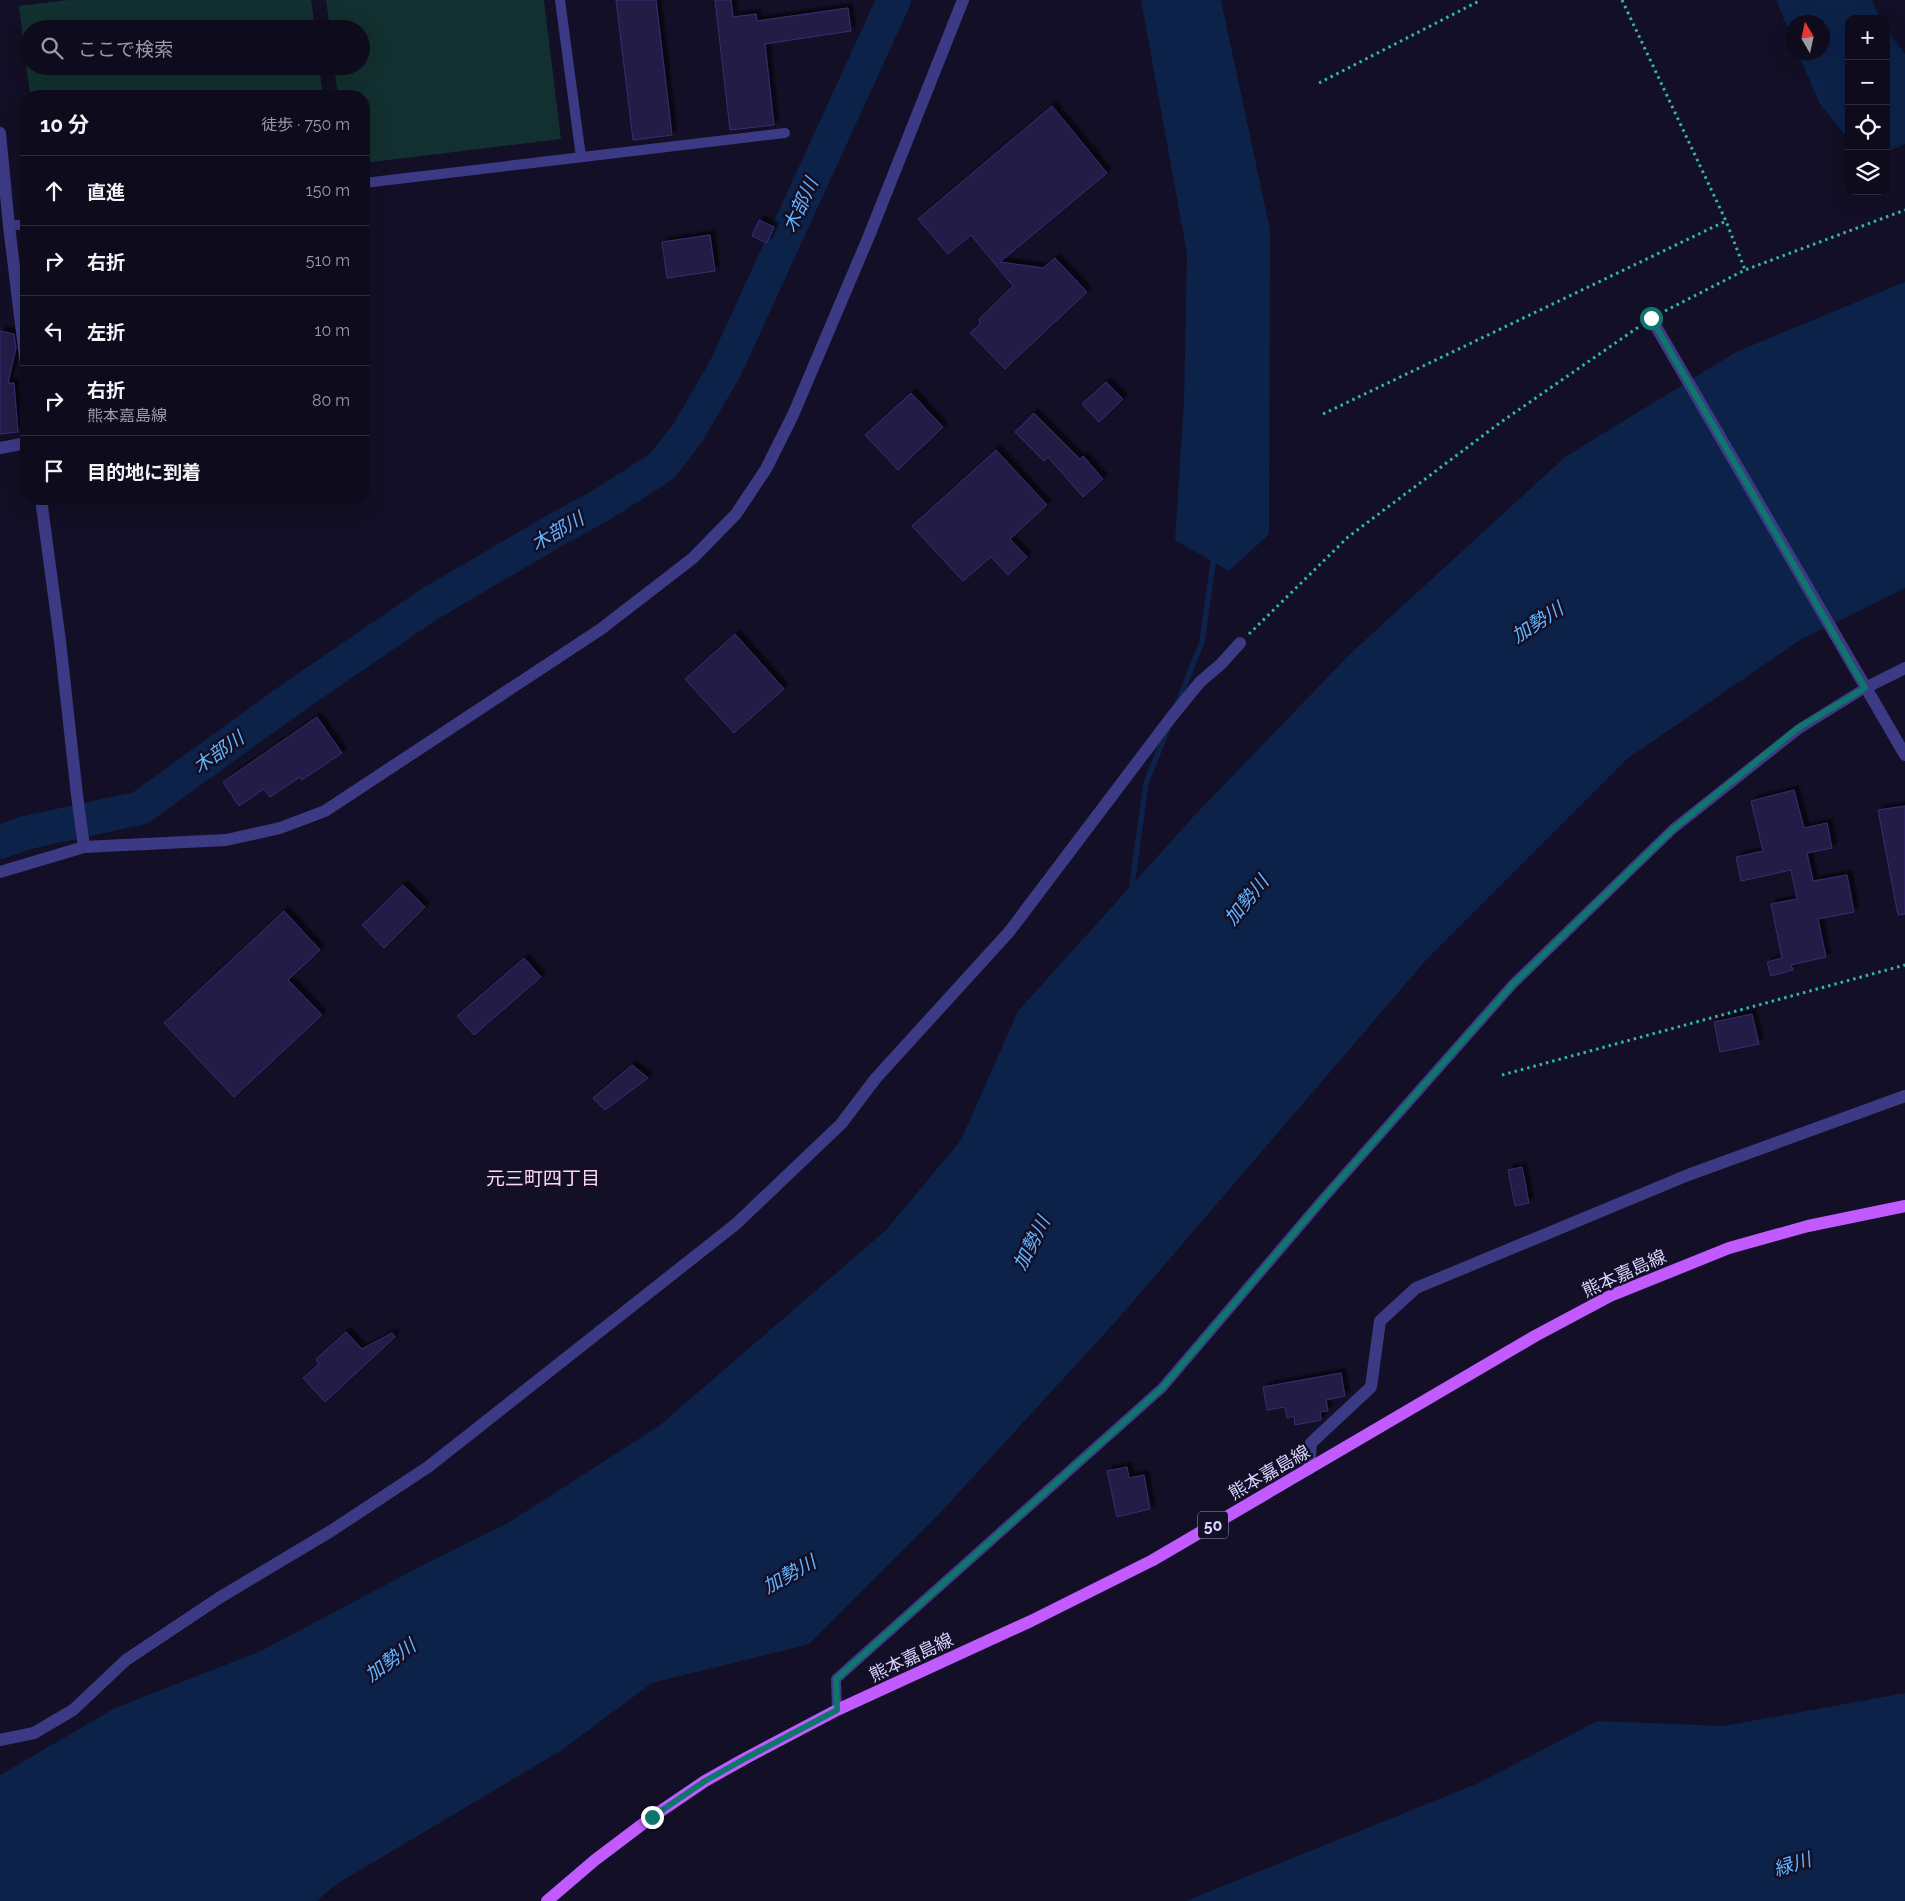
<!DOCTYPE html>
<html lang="ja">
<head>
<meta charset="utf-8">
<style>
  body { margin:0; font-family:Raleway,"Noto Sans JP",sans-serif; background:#1c1929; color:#f1f3f6 }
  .controls { position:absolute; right:15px; top:15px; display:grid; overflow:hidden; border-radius:10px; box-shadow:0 5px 20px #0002 }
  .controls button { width:45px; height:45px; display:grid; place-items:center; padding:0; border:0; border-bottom:1px solid #2e2b3b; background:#0e0b1c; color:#f1f3f6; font:25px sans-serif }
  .compass { position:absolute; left:1785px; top:15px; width:45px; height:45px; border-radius:50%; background:#0e0b1c; box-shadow:0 5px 20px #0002; rotate:351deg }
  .stop { position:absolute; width:15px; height:15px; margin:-11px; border:4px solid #0f766e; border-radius:50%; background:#fff }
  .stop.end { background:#0f766e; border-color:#fff; box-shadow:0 1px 5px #0008 }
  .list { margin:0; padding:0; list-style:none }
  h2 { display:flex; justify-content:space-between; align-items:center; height:65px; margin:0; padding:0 20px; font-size:21px }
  h2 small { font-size:16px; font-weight:400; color:#9b9ba3 }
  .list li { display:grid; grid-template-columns:32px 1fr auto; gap:15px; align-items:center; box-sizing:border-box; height:70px; padding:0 20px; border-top:1px solid #2e2b3b }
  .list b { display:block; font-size:19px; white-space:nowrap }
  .list p { margin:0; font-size:16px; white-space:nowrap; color:#9b9ba3 }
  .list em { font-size:16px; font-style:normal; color:#9b9ba3 }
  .icon { flex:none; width:28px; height:28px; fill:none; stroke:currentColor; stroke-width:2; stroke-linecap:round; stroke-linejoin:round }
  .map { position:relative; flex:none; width:1905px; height:1901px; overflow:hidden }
  .search { position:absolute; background:#0e0b1c; box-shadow:0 5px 20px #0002; left:20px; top:20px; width:350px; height:55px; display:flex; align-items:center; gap:12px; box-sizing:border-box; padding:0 18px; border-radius:28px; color:#9b9ba3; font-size:19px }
  .panel { position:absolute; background:#0e0b1c; box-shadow:0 5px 20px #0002; left:20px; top:90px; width:350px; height:415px; border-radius:20px }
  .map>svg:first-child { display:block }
  .green { fill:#12302f }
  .water { fill:#0c2248 }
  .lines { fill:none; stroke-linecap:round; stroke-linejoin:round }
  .stream { stroke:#0c2248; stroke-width:5.5 }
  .river { stroke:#0c2248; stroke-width:34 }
  .building { fill:#241b47; stroke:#3b2d73; filter:url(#shadow) }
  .path { stroke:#2fb8b0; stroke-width:3; stroke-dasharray:2.5 4; stroke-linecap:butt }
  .service { stroke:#3d3a85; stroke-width:10 }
  .minor { stroke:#3d3a85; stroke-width:12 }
  .tertiary { stroke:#3d3a85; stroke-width:12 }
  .primary { stroke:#c25bff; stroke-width:12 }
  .route { stroke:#0f766e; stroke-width:6 }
  .labels { text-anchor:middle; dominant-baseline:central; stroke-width:5; stroke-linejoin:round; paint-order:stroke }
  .shield { fill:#130f26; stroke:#9e99be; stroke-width:1 }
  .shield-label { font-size:16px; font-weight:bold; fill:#d9d4ff }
  .street-label { font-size:18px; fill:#d9d4ff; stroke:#130f26 }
  .water-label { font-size:19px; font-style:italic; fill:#62b6ff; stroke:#130f26 }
  .neighbourhood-label { font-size:19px; fill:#ffd6f0; stroke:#130f26 }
</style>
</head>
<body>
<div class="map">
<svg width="1905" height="1901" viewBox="0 0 1905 1901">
  <defs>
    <filter id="shadow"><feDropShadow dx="4.5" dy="-4.5" stdDeviation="1" flood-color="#0009"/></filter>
  </defs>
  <rect width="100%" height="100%" fill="#130f26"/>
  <g class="green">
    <polygon points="69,0 311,0 315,29 29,29 29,66 319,66 323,96 30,96 19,6"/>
    <polygon points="326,0 544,0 561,139 364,163 364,96 338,96 334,66 361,66 361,29 330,29"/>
  </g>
  <g class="water">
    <polygon points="1141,0 1221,0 1270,230 1269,534 1229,571 1175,540 1184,400 1187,254"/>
    <polygon points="1776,0 1872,0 1880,19 1849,19 1849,140 1820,104 1798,53 1822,52 1822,22 1792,22 1792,39"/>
    <polygon points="1886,30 1905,54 1905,144 1886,152"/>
    <polygon points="1905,282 1905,588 1800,640 1627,759 1427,959 1118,1319 942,1511 809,1644 652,1683 562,1750 335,1885 317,1901 0,1901 0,1775 115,1708 261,1651 421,1566 508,1523 659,1426 886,1230 961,1140 1018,1011 1194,816 1351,653 1565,457 1736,352"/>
    <polygon points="1905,1693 1905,1901 1186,1901 1481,1782 1597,1721 1724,1726"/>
  </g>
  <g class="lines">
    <g class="stream">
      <polyline points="1178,702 1202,642 1214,556"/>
      <polyline points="1131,892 1146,783 1167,731"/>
    </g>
    <polyline class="river" points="0,842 25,833 140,808 291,699 428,605 559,528 600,506 662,466 687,434 725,369 894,0"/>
  </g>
  <g class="building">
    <polygon points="616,0 656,0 672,135 633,140"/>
    <polygon points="715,0 731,0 733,17 756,14 757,21 848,8 851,31 765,44 774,125 730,130"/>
    <polygon points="1052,106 1107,173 1000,262 1043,268 1055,258 1087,292 1005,369 970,333 980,324 979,319 1013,286 971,235 948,254 918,219"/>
    <polygon points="759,220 774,227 767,243 752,236"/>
    <polygon points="710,235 715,271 667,278 662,242"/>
    <polygon points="0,331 14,334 16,348 8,383 14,383 18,432 0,434"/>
    <polygon points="1106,382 1123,399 1099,422 1082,404"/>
    <polygon points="911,393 943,427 898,470 865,435"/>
    <polygon points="1034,413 1080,459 1083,456 1103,479 1083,497 1048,457 1044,461 1015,432"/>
    <polygon points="996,450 1047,505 1010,539 1027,557 1008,575 991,557 963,581 912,526"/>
    <polygon points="735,634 784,689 734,733 685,679"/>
    <polygon points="317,717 342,753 302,780 300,777 270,797 264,789 239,806 223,782"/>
    <polygon points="1794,790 1804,828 1827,823 1832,848 1807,853 1813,881 1847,875 1854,912 1818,919 1826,957 1791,965 1793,970 1771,976 1767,962 1782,958 1771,904 1797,899 1791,870 1741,881 1736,857 1763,851 1751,801"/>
    <polygon points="1905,806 1905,914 1898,915 1878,810"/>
    <polygon points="403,885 425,907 384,948 362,925"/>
    <polygon points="284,911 320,950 288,980 322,1015 234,1097 164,1023"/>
    <polygon points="524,958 541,977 474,1035 457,1016"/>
    <polygon points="1752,1014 1759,1044 1720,1052 1714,1022"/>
    <polygon points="632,1065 648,1078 605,1110 593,1098"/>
    <polygon points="1522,1167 1529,1203 1515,1206 1508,1170"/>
    <polygon points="346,1332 362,1349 392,1333 395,1337 325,1402 303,1378 319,1364 316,1359"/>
    <polygon points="1341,1373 1345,1396 1326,1400 1328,1411 1320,1412 1321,1420 1295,1425 1294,1416 1287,1418 1285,1407 1267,1410 1263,1387"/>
    <polygon points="1127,1467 1129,1478 1144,1475 1150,1509 1117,1517 1107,1471"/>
  </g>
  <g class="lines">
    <g class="path">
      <polyline points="1622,0 1726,221 1745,270"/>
      <polyline points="1319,83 1481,0"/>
      <polyline points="1665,311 1745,270 1905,210"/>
      <polyline points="1323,414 1726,221"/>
      <polyline points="1249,634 1348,537 1501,422 1640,326"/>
      <polyline points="1502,1075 1905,965"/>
    </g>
    <g class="service">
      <polyline points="560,0 581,157"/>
      <polyline points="364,183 785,133"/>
      <polyline points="9,226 26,224"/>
      <polyline points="837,1710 836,1679 1162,1388 1323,1199 1513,984 1673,829 1799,729 1865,688"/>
    </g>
    <g class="minor">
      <polyline points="1651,318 1905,755"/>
      <polyline points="0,448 26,443"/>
      <polyline points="1865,688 1905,668"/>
      <polyline points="0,872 84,847 226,840 280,828 325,811 601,629 693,558 736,514 766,469 793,415 869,236 963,0"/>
      <polyline points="1309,1469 1311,1443 1371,1387 1380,1321 1416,1288 1688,1175 1905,1096"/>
      <polyline points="0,1740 34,1733 73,1710 126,1660 219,1598 331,1531 428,1467 736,1224 841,1124 876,1078 1009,932 1173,715 1200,682 1221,664 1240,643"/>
    </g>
    <g class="tertiary">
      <polyline points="0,133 9,226 26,365"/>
      <polyline points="41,499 60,641 77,795 84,847"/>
    </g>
    <polyline class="primary" points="547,1901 595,1860 652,1817 705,1781 746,1758 837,1710 1031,1621 1153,1560 1535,1336 1610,1296 1729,1248 1808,1226 1905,1206"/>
  </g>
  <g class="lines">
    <polyline class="route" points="652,1817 705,1781 746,1758 837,1710 836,1679 1162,1388 1323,1199 1513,984 1673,829 1798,728 1865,688 1651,318"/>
  </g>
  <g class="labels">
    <rect class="shield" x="1198" y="1511.5" width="30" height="27" rx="4"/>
    <g class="shield-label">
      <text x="1213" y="1525">50</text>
    </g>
    <g class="street-label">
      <text transform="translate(1624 1273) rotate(-24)">熊本嘉島線</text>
      <text transform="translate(1269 1472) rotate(-30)">熊本嘉島線</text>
      <text transform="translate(911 1657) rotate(-25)">熊本嘉島線</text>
    </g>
    <g class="water-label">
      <text transform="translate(800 205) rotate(-65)">木部川</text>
      <text transform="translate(557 531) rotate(-30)">木部川</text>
      <text transform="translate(1537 622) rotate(-33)">加勢川</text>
      <text transform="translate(218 752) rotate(-35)">木部川</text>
      <text transform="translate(1246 900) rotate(-51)">加勢川</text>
      <text transform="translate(1031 1243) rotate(-63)">加勢川</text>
      <text transform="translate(789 1574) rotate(-29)">加勢川</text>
      <text transform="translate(390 1660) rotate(-36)">加勢川</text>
      <text transform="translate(1792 1864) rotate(-18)">緑川</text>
    </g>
    <g class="neighbourhood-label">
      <text x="543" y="1178">元三町四丁目</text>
    </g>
  </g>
</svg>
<div class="controls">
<button>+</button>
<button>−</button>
<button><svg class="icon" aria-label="locate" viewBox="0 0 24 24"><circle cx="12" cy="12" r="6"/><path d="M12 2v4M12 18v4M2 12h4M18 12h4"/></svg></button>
<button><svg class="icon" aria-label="layers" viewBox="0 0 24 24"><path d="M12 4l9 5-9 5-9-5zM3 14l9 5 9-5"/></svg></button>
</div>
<svg class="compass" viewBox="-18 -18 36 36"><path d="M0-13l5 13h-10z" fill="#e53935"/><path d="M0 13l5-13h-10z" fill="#9b9ba3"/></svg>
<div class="stop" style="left:1651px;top:318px"></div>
<div class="stop end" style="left:652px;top:1817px"></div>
<div class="search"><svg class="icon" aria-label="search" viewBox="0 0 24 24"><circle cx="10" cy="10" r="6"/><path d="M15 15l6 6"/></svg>ここで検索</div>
<section class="panel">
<h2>10 分<small>徒歩 · 750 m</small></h2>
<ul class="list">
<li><svg class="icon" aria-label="ahead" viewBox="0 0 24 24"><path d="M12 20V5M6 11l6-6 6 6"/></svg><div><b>直進</b></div><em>150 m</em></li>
<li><svg class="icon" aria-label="right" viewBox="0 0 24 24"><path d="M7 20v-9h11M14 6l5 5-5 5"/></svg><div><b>右折</b></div><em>510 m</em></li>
<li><svg class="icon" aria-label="left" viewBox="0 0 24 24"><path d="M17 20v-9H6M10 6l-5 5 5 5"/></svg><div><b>左折</b></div><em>10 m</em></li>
<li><svg class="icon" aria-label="right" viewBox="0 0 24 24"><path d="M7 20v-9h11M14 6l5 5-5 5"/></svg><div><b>右折</b><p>熊本嘉島線</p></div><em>80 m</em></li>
<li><svg class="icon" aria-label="arrive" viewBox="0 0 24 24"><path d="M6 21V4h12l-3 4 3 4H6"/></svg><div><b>目的地に到着</b></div></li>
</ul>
</section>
</div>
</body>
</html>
